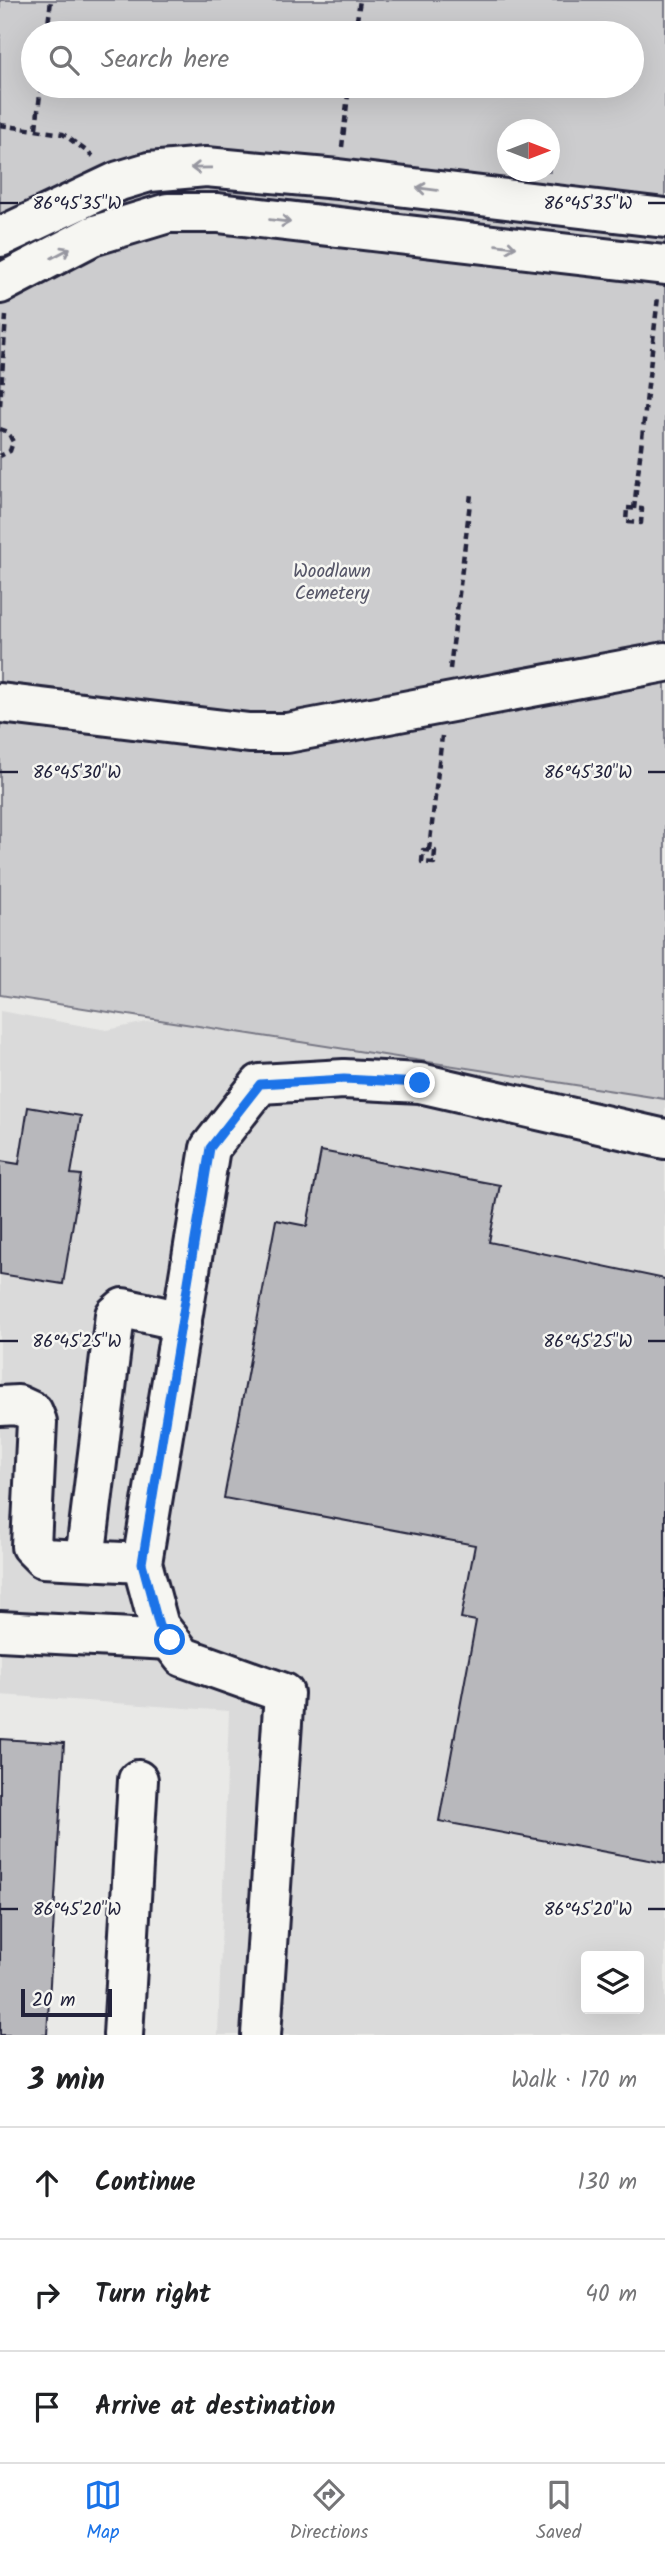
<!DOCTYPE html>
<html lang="en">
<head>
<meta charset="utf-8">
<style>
  body { margin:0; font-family:Kalam,sans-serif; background:#f6f6f6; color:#202124 }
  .controls { position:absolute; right:21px; bottom:21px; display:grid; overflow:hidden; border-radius:7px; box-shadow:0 7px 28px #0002 }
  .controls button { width:63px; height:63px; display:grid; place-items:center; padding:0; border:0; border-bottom:2px solid #e0e0e0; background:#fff; color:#202124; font:35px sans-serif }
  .compass { position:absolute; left:497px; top:119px; width:63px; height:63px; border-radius:50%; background:#fff; box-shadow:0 7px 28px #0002; rotate:90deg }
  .scale { position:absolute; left:21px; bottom:18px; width:91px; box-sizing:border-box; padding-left:7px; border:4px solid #22223b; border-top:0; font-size:19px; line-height:24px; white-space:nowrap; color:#22223b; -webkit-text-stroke:5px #f6f6f2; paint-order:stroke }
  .stop { position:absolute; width:21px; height:21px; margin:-16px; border:5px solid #1a73e8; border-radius:50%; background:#fff }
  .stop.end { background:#1a73e8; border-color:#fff; box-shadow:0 2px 7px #0008 }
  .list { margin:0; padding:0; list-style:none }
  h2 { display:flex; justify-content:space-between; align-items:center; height:91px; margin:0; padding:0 28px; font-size:30px }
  h2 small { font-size:23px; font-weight:400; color:#757577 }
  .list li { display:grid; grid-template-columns:46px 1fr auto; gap:21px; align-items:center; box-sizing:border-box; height:112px; padding:0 28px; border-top:2px solid #e0e0e0 }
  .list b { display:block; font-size:26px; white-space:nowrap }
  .list em { font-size:23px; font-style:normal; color:#757577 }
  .icon { flex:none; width:38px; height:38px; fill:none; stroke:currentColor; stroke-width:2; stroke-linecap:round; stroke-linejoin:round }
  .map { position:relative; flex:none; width:665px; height:2035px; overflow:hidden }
  .search { position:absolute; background:#fff; box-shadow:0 7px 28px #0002; left:21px; right:21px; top:21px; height:77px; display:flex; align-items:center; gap:18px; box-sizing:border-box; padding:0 24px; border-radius:38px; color:#757577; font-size:26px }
  .sheet { height:427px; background:#fff }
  nav { display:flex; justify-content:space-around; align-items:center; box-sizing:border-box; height:98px; border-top:2px solid #e0e0e0; background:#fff; font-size:19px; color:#757577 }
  nav a { display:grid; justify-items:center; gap:4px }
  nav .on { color:#1a73e8 }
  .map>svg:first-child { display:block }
  .built { fill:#dadada; fill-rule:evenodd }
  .green { fill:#ccccce; stroke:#777784; stroke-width:2; fill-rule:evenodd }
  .building { fill:#b8b8bc; stroke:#22223b; stroke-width:2 }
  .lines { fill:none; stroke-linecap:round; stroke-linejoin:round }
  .minor-casing { stroke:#22223b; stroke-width:44 }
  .path { stroke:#22223b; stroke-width:4.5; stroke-dasharray:7 5; stroke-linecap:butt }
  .minor { stroke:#f6f6f2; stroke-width:38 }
  .oneway { stroke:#9797a0 }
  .route { stroke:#1a73e8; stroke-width:9 }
  .ticks { fill:none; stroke:#22223b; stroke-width:2.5 }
  .labels { text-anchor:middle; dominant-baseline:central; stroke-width:5; stroke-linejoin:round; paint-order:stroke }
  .park-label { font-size:19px; fill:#555567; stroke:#f6f6f2 }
  .ticks-label { font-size:18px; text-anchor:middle; fill:#22223b; stroke:#f6f6f2; stroke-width:5; stroke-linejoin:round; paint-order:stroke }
</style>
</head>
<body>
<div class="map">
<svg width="665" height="2035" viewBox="0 0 665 2035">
  <rect width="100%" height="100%" fill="#e9e9e7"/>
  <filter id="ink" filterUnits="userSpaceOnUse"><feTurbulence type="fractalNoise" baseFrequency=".0143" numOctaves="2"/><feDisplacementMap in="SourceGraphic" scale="14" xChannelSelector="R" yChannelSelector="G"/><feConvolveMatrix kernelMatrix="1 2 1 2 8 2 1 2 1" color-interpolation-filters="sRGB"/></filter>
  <g filter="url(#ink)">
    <path class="built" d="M274,997L665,1079V2035H218L229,1711L0,1695V1011L107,1030ZM586,1956H639V2009H586Z"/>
    <path class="green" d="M0,0H665V1099L0,995ZM33,33H632V86H33ZM508,130H550V172H508Z"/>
    <g class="building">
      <polygon points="28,1107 81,1116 71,1174 81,1175 63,1284 0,1274 0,1161 19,1164"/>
      <polygon points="321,1151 500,1185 489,1242 665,1279 665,1863 439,1821 476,1621 461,1618 475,1545 224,1498 276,1220 307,1226"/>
      <polygon points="0,1739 64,1743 47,2035 0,2035"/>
    </g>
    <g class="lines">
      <defs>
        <g id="minor">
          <polyline points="0,237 119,181 149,172 206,167 338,179 665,218"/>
          <polyline points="0,284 92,236 168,213 218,213 665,265"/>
          <polyline points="0,703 249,733 287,733 665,662"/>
          <polyline points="0,1406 18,1405 33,1412 37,1422 31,1546 43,1558 142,1563"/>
          <polyline points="85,1560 115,1315 123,1308 182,1321"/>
          <polyline points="0,1631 170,1640"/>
          <polyline points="123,2035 138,1780"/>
          <polyline points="261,2035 284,1693 183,1657 159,1626 142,1563 210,1148 260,1084 344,1079 420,1083 665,1139"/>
        </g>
      </defs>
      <use href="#minor" class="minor-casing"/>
      <g class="path">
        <polyline points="47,33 51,0"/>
        <polyline points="355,33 360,0"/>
        <polyline points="0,125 63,134 93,156"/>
        <polyline points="36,128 41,86"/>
        <polyline points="342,147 349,86"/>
        <polyline points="0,406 6,316"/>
        <polyline points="0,429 8,432 13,442 10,451 0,456"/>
        <polygon points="627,508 642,509 641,523 626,522"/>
        <polyline points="634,509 658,297"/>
        <polyline points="450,669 471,494"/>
        <polygon points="423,850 435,851 434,863 422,862"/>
        <polyline points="429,850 442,736"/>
      </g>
      <use href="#minor" class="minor"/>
    </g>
    <defs><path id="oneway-shaft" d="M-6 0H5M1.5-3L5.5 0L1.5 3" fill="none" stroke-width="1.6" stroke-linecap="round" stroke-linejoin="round" transform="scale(1.75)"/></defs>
    <g class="oneway">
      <use href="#oneway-shaft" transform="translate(201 168) rotate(179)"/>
      <use href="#oneway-shaft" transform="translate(427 189) rotate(-173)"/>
      <use href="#oneway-shaft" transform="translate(280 221) rotate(7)"/>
      <use href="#oneway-shaft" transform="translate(506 246) rotate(7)"/>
      <use href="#oneway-shaft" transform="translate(61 253) rotate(-28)"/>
    </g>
  </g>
  <g class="lines" filter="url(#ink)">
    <polyline class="route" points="170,1640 159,1626 142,1563 210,1148 260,1084 344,1079 420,1083"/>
  </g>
  <path class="ticks" d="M0,203H18M648,203H665M0,772H18M648,772H665M0,1341H18M648,1341H665M0,1909H18M648,1909H665"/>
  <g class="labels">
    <g class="park-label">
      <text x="332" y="572">Woodlawn<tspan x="332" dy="22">Cemetery</tspan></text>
    </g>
  </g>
  <g class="ticks-label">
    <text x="588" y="209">86°45'35"W</text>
    <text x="77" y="209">86°45'35"W</text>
    <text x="77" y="778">86°45'30"W</text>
    <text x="588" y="778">86°45'30"W</text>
    <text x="588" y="1347">86°45'25"W</text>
    <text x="77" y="1347">86°45'25"W</text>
    <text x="77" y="1915">86°45'20"W</text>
    <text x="588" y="1915">86°45'20"W</text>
  </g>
</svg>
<div class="controls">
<button><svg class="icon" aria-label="layers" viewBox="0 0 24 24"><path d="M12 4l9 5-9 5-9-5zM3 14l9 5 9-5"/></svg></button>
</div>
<svg class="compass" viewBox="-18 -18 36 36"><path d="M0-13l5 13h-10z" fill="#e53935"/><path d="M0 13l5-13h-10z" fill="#757577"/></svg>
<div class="scale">20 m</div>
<div class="stop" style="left:170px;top:1640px"></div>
<div class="stop end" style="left:420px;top:1083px"></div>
<div class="search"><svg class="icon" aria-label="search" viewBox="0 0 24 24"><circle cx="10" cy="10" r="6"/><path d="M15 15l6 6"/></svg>Search here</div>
</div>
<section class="sheet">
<h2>3 min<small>Walk · 170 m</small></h2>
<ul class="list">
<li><svg class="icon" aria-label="ahead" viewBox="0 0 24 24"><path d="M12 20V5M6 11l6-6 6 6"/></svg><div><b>Continue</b></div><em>130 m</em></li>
<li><svg class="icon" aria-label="right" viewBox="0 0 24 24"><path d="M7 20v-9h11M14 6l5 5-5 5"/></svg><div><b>Turn right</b></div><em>40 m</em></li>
<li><svg class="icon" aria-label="arrive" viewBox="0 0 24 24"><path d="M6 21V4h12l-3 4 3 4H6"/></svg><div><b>Arrive at destination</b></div></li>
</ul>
</section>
<nav>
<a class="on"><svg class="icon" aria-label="map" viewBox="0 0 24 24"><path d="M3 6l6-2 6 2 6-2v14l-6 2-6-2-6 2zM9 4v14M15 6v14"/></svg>Map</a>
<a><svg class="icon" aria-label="directions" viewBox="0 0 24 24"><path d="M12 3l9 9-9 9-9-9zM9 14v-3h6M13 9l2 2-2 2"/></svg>Directions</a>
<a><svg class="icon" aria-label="saved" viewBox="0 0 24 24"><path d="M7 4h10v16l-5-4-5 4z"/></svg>Saved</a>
</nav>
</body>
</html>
